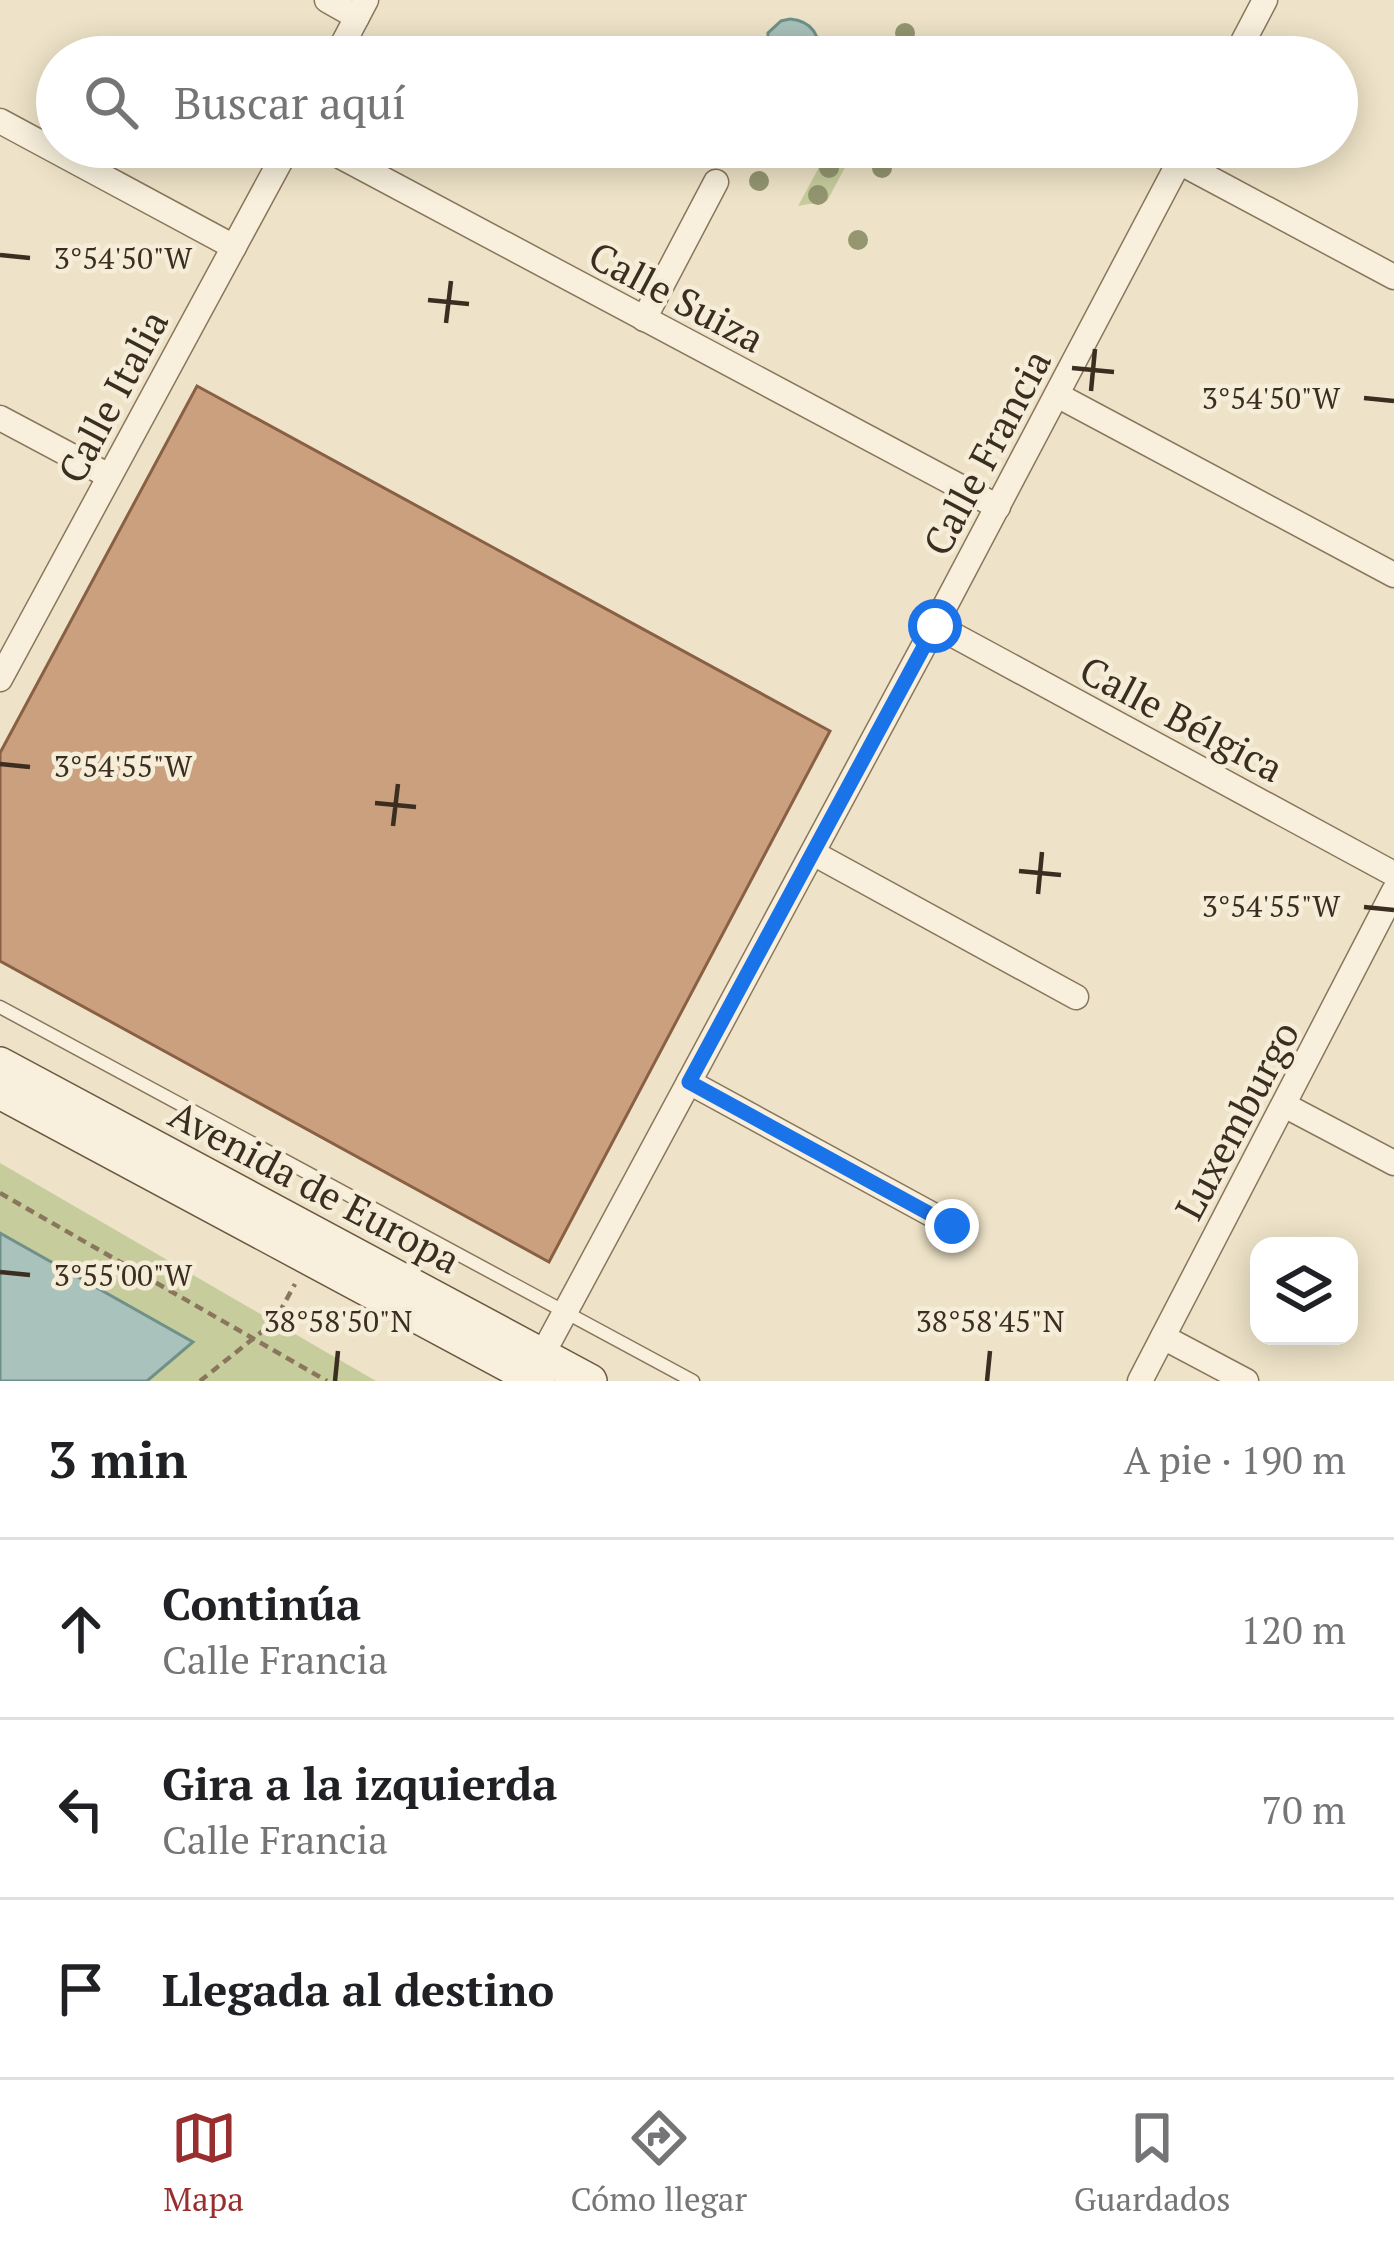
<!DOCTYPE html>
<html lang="es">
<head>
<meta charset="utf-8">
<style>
  body { margin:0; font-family:"PT Serif",serif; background:#f6f6f6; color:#202124 }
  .controls { position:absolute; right:36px; bottom:36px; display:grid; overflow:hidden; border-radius:24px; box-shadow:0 6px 30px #0003 }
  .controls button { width:108px; height:108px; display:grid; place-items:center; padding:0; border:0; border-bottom:3px solid #e0e0e0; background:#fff; color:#202124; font:60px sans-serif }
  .stop { position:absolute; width:36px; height:36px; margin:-27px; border:9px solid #1a73e8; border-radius:50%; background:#fff }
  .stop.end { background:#1a73e8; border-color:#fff; box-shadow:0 3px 12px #0008 }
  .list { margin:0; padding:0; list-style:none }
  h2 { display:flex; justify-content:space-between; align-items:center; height:156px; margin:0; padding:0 48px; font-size:51px }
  h2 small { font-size:39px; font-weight:400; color:#757577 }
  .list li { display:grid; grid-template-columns:78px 1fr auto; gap:36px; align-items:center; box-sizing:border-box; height:180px; padding:0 48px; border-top:3px solid #e0e0e0 }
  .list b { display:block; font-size:45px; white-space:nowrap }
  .list p { margin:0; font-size:39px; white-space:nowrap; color:#757577 }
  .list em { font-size:39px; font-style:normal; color:#757577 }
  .icon { flex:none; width:66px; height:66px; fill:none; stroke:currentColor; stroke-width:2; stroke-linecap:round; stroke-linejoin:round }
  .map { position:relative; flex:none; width:1394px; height:1381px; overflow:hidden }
  .search { position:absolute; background:#fff; box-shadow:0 6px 30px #0003; left:36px; right:36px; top:36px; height:132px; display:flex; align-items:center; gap:30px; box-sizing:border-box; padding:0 42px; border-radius:66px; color:#757577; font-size:45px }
  .sheet { height:696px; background:#fff }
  nav { display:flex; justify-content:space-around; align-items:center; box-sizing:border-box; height:168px; border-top:3px solid #e0e0e0; background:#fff; font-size:33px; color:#757577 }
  nav a { display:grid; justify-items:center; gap:6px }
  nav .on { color:#982f2e }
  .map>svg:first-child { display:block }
  .green { fill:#c6cc9c }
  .water { fill:#a9c2bb; stroke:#6f9189; stroke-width:3 }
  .building { fill:#cba07f; stroke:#896044; stroke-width:3 }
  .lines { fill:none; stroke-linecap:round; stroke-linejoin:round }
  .lane-casing { stroke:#8a765d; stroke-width:15 }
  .street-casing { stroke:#8a765d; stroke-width:27 }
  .secondary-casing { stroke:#6c5740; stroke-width:36 }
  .path { stroke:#8a765d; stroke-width:4.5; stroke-dasharray:9 6; stroke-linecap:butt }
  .lane { stroke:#f8f0dc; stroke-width:12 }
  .street { stroke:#f8f0dc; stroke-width:24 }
  .secondary { stroke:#f8f0dc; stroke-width:33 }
  .tree { fill:#949670 }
  .route { stroke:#1a73e8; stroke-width:15 }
  .ticks { fill:none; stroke:#3b2e21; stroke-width:4.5 }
  .labels { text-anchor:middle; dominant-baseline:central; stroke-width:9; stroke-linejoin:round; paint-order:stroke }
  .street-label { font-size:39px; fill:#3b2e21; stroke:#f5edd8 }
  .ticks-label { font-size:30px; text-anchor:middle; fill:#3b2e21; stroke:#f5edd8; stroke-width:9; stroke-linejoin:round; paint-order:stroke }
</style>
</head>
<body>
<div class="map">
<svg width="1394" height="1381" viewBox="0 0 1394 1381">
  <rect width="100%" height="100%" fill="#eee3c8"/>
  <g class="green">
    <polygon points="830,147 856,147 827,201 798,206"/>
    <polygon points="0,1163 376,1381 0,1381"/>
  </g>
  <g class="water">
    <path d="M790,19C812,21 822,36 817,57H767L768,33L781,21Z"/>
    <polygon points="0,1233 193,1342 147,1381 0,1381"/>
  </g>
  <polygon class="building" points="197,386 830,731 549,1262 0,961 0,753"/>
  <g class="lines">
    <defs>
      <polyline id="lane" points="0,1007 693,1381"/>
      <g id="street">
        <polyline points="327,0 357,17"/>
        <polyline points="336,57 366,0"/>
        <polyline points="1235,57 1265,0"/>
        <polyline points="0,121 234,247"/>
        <polyline points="323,147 998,507"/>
        <polyline points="1179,162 1394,277"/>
        <polyline points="644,319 716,182"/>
        <polyline points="1057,395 1394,575"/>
        <polyline points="0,418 109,476"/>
        <polyline points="935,625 1394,874"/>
        <polyline points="0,679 288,147"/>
        <polyline points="813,853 1076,997"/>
        <polyline points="689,1082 953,1226"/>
        <polyline points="1286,1106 1394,1163"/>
        <polyline points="1163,1337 1246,1381"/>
        <polyline points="542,1355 935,625 1187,147"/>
        <polyline points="1140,1381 1394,891"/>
      </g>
      <g id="secondary">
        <polyline points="0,1064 590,1381"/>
        <polyline points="0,1092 538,1381"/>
      </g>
    </defs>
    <use href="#lane" class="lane-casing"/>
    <use href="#street" class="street-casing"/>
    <use href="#secondary" class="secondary-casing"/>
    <g class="path">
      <polyline points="0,1193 327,1381"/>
      <polyline points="200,1381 274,1322 295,1284"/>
    </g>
    <use href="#lane" class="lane"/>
    <use href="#street" class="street"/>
    <use href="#secondary" class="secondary"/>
  </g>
  <g class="tree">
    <circle cx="905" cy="33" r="10"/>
    <circle cx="829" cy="168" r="10"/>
    <circle cx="882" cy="168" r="10"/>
    <circle cx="759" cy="181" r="10"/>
    <circle cx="818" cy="195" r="10"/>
    <circle cx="858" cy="240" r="10"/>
  </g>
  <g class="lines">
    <polyline class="route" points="935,626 689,1082 952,1226"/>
  </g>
  <path class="ticks" d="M0,255L30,258M428,300L469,304M446,323L451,281M1072,368L1114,372M1091,391L1095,349M1364,398L1394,401M0,764L30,767M375,803L416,807M393,826L398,784M1019,871L1061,875M1038,894L1042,852M1364,907L1394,910M0,1272L30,1275M335,1381L338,1351M987,1381L990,1351"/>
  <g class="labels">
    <g class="street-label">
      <text transform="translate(677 296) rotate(28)">Calle Suiza</text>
      <text transform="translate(112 396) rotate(-62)">Calle Italia</text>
      <text transform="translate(986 452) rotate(-62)">Calle Francia</text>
      <text transform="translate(1182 718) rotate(28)">Calle Bélgica</text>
      <text transform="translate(1236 1120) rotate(-62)">Luxemburgo</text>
      <text transform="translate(315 1186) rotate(28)">Avenida de Europa</text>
    </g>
  </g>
  <g class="ticks-label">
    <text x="123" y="269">3°54'50"W</text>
    <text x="1271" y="409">3°54'50"W</text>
    <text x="123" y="777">3°54'55"W</text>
    <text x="1271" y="917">3°54'55"W</text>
    <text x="123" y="1286">3°55'00"W</text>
    <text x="338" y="1332">38°58'50"N</text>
    <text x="990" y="1332">38°58'45"N</text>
  </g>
</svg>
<div class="controls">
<button><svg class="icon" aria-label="layers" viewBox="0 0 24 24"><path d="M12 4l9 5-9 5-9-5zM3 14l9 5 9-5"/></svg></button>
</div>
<div class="stop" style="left:935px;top:626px"></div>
<div class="stop end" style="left:952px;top:1226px"></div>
<div class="search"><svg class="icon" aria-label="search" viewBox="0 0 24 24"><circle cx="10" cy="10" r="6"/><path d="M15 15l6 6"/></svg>Buscar aquí</div>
</div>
<section class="sheet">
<h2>3 min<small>A pie · 190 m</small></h2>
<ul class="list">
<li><svg class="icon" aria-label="ahead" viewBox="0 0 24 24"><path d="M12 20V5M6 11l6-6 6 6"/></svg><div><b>Continúa</b><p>Calle Francia</p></div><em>120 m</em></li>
<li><svg class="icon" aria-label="left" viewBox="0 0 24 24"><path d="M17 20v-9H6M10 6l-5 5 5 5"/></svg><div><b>Gira a la izquierda</b><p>Calle Francia</p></div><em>70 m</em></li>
<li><svg class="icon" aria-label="arrive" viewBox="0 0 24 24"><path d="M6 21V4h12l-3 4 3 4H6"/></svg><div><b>Llegada al destino</b></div></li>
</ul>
</section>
<nav>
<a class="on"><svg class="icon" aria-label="map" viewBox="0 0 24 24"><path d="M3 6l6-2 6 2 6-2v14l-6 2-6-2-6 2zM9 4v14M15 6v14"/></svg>Mapa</a>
<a><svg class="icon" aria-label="directions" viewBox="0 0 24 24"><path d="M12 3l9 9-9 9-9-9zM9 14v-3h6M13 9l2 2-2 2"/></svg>Cómo llegar</a>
<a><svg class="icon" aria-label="saved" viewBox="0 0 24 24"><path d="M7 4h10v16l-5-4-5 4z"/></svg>Guardados</a>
</nav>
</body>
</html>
